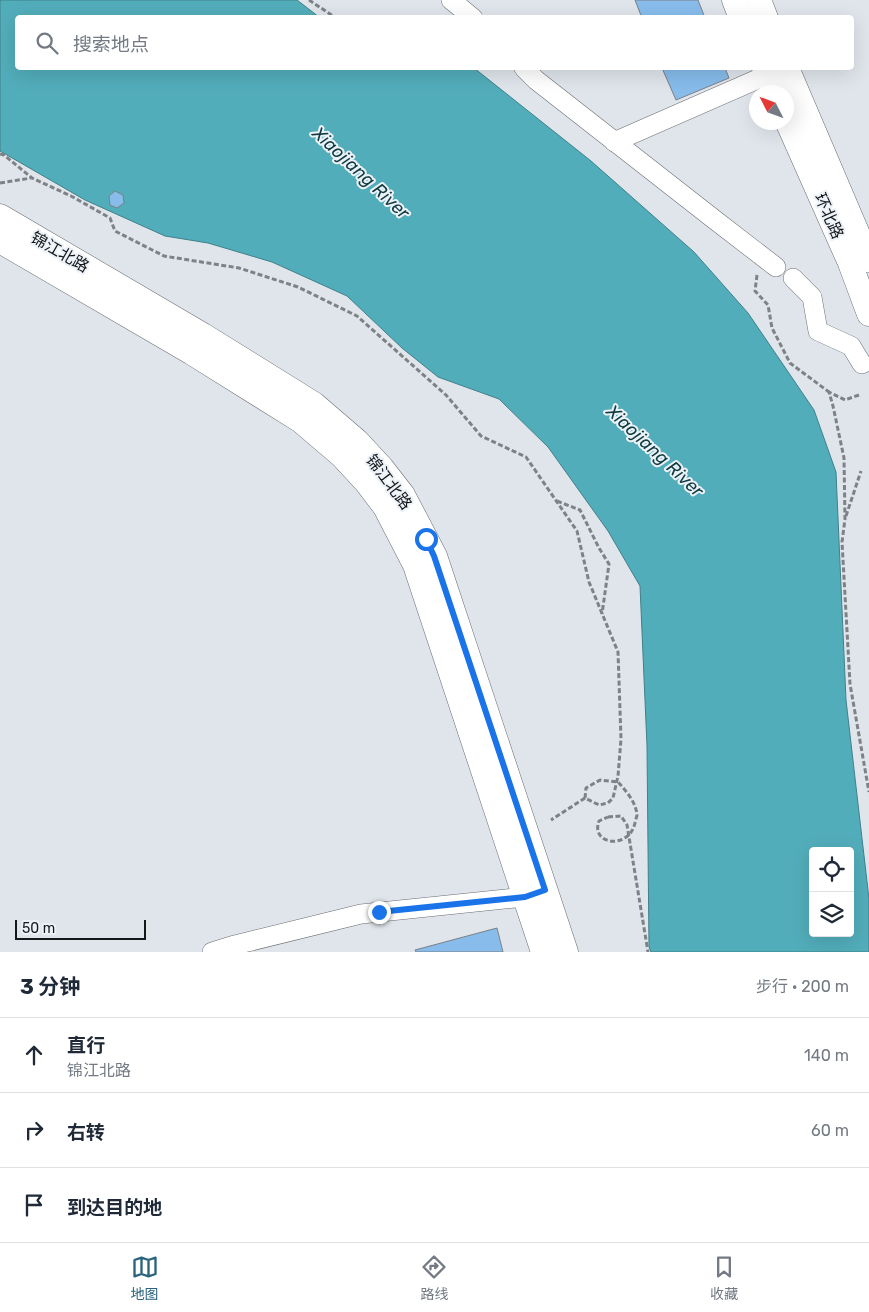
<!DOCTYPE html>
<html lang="zh">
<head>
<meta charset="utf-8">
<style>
  body { margin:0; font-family:Rubik,"Noto Sans SC",sans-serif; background:#f2f2f3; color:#1f2937 }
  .controls { position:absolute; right:15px; bottom:15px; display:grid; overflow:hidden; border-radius:5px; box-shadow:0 5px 20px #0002 }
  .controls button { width:45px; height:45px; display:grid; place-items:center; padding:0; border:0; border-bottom:1px solid #e0e1e3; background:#fff; color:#1f2937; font:25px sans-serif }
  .compass { position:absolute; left:749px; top:85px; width:45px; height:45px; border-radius:50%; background:#fff; box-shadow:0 5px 20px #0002; rotate:312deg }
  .scale { position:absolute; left:15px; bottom:12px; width:131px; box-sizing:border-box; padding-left:5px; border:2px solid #151719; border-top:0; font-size:14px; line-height:18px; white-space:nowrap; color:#151719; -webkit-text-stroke:4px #ecf2f8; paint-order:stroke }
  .stop { position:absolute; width:15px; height:15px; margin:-11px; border:4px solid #1a73e8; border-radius:50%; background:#fff }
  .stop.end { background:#1a73e8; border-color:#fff; box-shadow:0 1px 5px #0008 }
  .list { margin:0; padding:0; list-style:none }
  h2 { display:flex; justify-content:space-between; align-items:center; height:65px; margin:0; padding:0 20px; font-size:21px }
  h2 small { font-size:16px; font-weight:400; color:#747a83 }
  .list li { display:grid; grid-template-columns:32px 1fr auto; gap:15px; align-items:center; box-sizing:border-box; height:75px; padding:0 20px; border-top:1px solid #e0e1e3 }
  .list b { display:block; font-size:19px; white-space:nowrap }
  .list p { margin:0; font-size:16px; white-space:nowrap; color:#747a83 }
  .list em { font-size:16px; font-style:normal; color:#747a83 }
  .icon { flex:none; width:28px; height:28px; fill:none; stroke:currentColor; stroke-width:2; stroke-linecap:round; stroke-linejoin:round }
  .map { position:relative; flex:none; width:869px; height:952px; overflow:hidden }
  .search { position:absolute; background:#fff; box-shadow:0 5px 20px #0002; left:15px; right:15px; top:15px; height:55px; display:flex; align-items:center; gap:12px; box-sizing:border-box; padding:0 18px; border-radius:5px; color:#747a83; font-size:19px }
  .sheet { height:290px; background:#fff }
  nav { display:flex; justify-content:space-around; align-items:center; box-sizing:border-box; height:70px; border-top:1px solid #e0e1e3; background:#fff; font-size:14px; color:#747a83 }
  nav a { display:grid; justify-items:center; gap:2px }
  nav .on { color:#29637c }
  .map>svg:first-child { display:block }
  .water { fill:#52adba; stroke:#40808a; fill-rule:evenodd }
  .building { fill:#87bceb; stroke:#7b8085 }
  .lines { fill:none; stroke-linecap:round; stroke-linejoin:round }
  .minor-casing { stroke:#686d72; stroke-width:20 }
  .major-casing { stroke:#686d72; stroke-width:25 }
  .path { stroke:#7e8286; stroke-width:3; stroke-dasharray:5 2.5; stroke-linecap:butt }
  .minor { stroke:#fff; stroke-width:19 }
  .major { stroke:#fff; stroke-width:24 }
  .path-bridge { stroke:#7e8286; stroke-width:3; stroke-dasharray:5 2.5; stroke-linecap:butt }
  .route { stroke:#1a73e8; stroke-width:6 }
  .labels { text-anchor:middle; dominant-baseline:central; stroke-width:4; stroke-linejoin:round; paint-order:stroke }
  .street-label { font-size:16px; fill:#151719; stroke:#ecf2f8 }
  .water-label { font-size:18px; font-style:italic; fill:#103b41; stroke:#ecf2f8 }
</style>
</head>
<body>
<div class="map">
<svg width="869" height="952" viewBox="0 0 869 952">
  <rect width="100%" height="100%" fill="#dfe5eb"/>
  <path class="water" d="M0,0H297L319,17L18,18V68H474L591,161L694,252L748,313L814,410L836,472L846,700L869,899V952H651L649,947L647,746L640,586L608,531L548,447L499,399L438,377L402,348L347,296L272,262L208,243L165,236L85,200L0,151ZM813,851H850V933H813Z"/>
  <g class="building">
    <polygon points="635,0 698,0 705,18 642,18"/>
    <polygon points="662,68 725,68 729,78 676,100"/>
    <polygon points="115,191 123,195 124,203 117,208 110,205 109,196"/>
    <polygon points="497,928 503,952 416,952 415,950"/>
  </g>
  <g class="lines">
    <defs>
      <g id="minor">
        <polyline points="451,0 473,18"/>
        <polyline points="524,68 536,80 715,220 776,267"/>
        <polyline points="614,142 767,75"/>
        <polyline points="793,278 812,297 818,331 851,346 862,364"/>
        <polyline points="212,952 231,946 361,914 525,897 537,893"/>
      </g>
      <g id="major">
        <polyline points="734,0 741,18"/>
        <polyline points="759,0 766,18"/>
        <polyline points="764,68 775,92"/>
        <polyline points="787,68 869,260"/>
        <polyline points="786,119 850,263 869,314"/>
        <polyline points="0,216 203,335 314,404 357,441 382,468 403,495 435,556 566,952"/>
        <polyline points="0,241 192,353 301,421 342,456 366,482 385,507 415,565 543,952"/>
      </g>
    </defs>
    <use href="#minor" class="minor-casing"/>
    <use href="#major" class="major-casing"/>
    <g class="path">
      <polyline points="309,0 336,18"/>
      <polyline points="0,154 4,155 32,178 71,196 110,218 115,231 164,256 239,268 298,287 357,316 446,395 481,436 526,457 577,531 589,582 618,652 621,739 618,776 613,798 608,803 599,805 585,798 551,820"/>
      <polyline points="0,183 31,178"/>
      <polyline points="757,275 755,291 768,305 772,328 790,363 829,392"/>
      <polyline points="859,395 845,400 829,392 833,406 844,458 845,519 842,542 850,684 869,792"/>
      <polyline points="557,501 580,510 599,548 609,564 602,614"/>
      <polyline points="846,516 861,471"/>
      <polyline points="608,817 621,816 627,825 648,952"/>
    </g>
    <use href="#minor" class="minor"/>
    <use href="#major" class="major"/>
    <path class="path-bridge" d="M585,798L586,788L600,780L618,782C626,791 636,802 637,815C637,816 635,822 635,823C629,850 590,845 599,821L608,817"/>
  </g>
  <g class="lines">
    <polyline class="route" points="379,912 525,897 545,890 434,556 426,539"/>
  </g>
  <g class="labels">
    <g class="street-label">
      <text transform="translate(829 216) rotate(66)">环北路</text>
      <text transform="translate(60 252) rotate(30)">锦江北路</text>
      <text transform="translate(389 482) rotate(53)">锦江北路</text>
    </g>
    <g class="water-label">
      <text transform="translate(361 173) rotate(43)">Xiaojiang River</text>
      <text transform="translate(655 451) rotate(43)">Xiaojiang River</text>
    </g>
  </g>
</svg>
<div class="controls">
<button><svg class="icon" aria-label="locate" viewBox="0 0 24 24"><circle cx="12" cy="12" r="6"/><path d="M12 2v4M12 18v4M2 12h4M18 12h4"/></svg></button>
<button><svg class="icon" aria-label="layers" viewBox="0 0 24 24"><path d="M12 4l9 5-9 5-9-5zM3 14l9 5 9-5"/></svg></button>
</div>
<svg class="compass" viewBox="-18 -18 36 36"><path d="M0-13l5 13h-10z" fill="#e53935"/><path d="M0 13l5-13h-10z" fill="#747a83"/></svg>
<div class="scale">50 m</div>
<div class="stop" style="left:426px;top:539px"></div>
<div class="stop end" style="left:379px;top:912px"></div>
<div class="search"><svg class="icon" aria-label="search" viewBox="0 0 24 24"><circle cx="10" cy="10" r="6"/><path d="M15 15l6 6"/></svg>搜索地点</div>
</div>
<section class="sheet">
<h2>3 分钟<small>步行 · 200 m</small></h2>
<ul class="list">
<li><svg class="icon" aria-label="ahead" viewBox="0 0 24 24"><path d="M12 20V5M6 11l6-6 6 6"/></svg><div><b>直行</b><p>锦江北路</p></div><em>140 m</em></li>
<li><svg class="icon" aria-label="right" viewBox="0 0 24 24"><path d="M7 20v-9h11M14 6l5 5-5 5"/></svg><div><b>右转</b></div><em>60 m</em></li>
<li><svg class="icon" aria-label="arrive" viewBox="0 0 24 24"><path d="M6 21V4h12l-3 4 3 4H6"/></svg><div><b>到达目的地</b></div></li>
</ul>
</section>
<nav>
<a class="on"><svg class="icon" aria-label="map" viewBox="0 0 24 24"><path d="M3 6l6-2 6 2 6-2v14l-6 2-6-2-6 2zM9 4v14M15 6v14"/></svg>地图</a>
<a><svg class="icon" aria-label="directions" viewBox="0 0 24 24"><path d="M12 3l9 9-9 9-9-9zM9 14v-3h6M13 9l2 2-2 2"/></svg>路线</a>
<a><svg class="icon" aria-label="saved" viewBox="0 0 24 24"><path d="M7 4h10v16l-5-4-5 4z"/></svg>收藏</a>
</nav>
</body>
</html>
